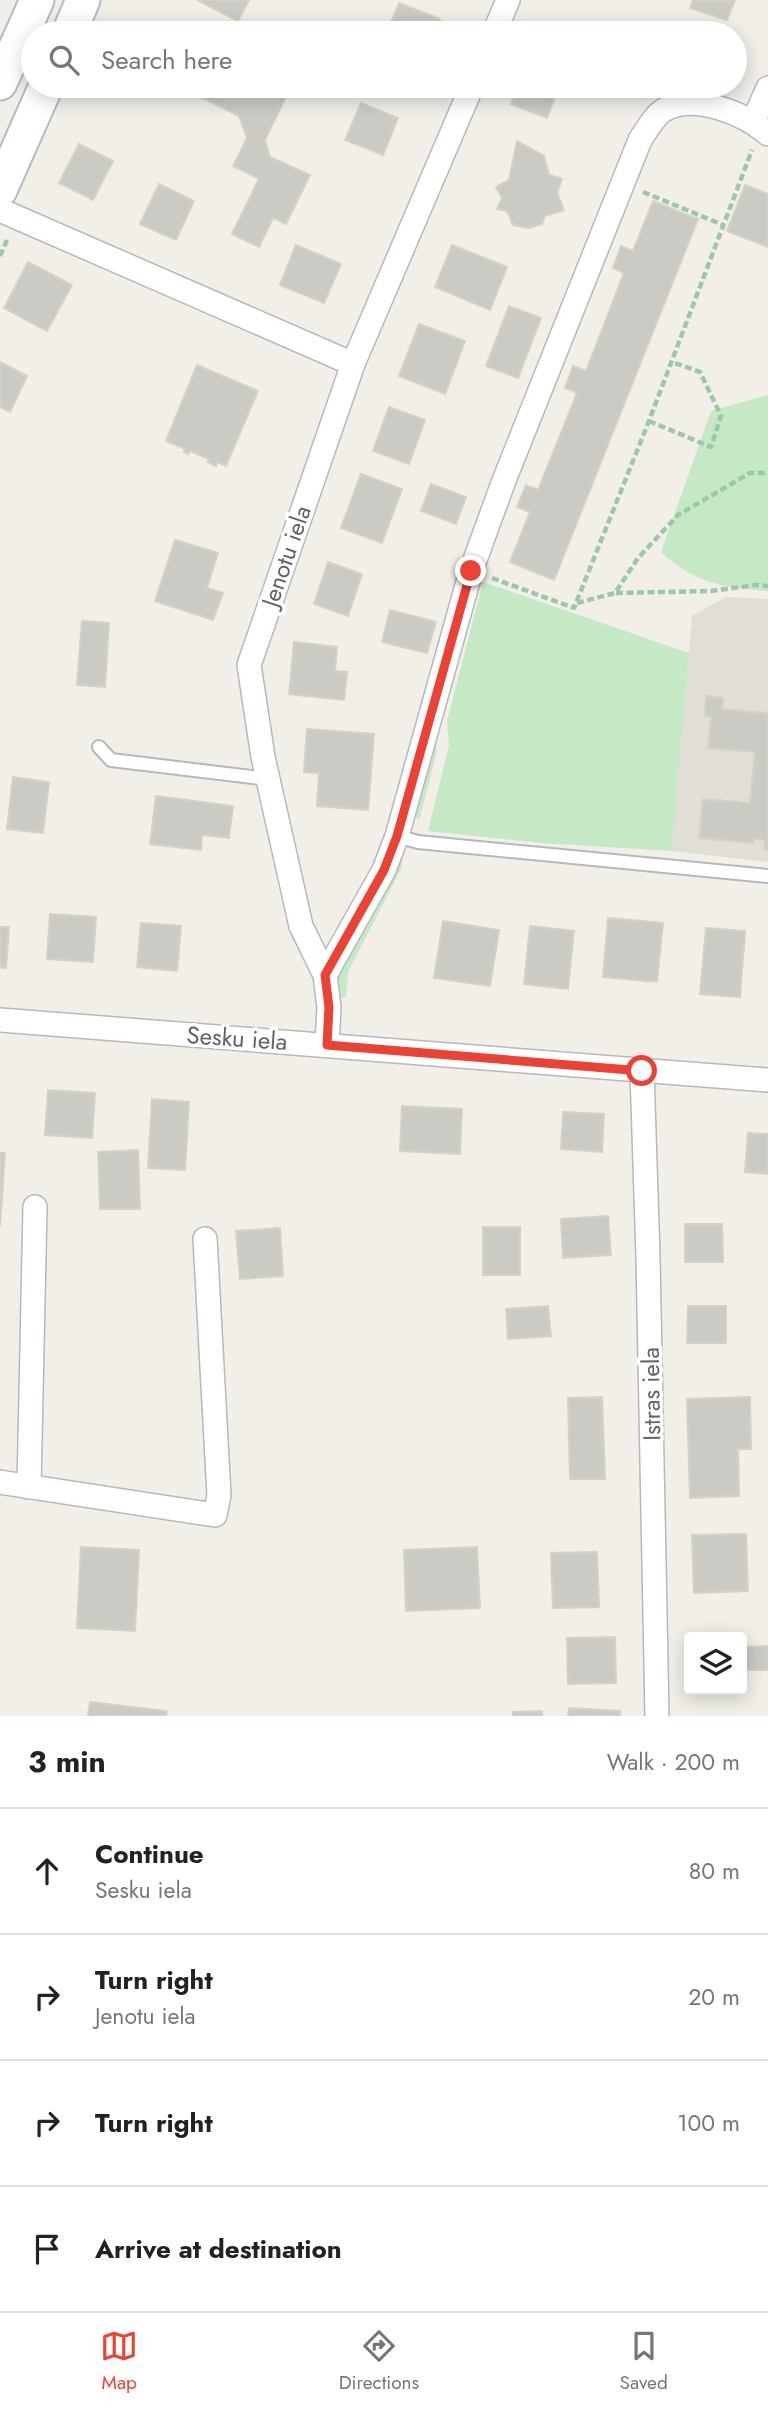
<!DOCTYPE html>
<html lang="en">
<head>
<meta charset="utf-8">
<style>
  body { margin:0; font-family:Jost,sans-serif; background:#f2f2f2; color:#222 }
  .controls { position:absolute; right:21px; bottom:21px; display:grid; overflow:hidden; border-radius:7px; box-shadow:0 4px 18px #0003 }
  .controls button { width:63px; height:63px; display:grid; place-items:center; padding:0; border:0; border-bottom:2px solid #e0e0e0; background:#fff; color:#222; font:35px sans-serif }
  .stop { position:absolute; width:21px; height:21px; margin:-16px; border:5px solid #ea4335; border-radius:50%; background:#fff }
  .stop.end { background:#ea4335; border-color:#fff; box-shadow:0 2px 7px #0008 }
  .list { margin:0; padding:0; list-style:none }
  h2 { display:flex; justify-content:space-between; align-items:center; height:91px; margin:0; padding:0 28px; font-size:30px }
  h2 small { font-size:23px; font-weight:400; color:#767676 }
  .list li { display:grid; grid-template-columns:46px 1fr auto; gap:21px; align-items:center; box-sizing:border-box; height:126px; padding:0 28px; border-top:2px solid #e0e0e0 }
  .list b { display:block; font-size:26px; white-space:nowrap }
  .list p { margin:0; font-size:23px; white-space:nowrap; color:#767676 }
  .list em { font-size:23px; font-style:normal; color:#767676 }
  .icon { flex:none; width:38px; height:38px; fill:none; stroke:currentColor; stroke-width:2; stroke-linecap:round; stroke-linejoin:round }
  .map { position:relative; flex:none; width:768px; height:1716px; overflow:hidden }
  .search { position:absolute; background:#fff; box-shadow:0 4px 18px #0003; left:21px; right:21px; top:21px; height:77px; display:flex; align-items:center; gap:18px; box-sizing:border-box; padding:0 24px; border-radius:38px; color:#767676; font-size:26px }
  .sheet { height:595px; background:#fff }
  nav { display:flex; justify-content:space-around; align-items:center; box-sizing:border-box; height:98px; border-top:2px solid #e0e0e0; background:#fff; font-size:19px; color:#767676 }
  nav a { display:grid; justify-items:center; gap:4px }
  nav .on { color:#ea4335 }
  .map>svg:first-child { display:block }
  .education { fill:#e1ded6 }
  .green { fill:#c5e8c5 }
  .building { fill:#cccac5; stroke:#d6d1c6; stroke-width:2 }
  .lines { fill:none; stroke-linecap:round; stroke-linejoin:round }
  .service-casing { stroke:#b5b8bc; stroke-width:16 }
  .minor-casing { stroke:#b5b8bc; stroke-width:26 }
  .secondary-casing { stroke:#b6babf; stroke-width:37 }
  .path { stroke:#9cc7a9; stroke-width:4.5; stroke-dasharray:7 3.5; stroke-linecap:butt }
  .service { stroke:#fff; stroke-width:12 }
  .minor { stroke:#fff; stroke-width:23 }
  .secondary { stroke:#fff; stroke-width:33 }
  .route { stroke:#ea4335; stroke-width:9 }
  .labels { text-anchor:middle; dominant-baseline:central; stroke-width:7; stroke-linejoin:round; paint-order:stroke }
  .street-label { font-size:24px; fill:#5f6368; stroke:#fff }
</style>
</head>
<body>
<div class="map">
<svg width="768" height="1716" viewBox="0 0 768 1716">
  <rect width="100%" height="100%" fill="#f1efe8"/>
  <polygon class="education" points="726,597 768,599 768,862 672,851 692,616"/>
  <g class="green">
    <path d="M768,395V591C723,587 695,584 661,552L711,411Z"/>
    <polygon points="483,582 689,653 672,851 541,843 428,831 449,745 447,721"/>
    <polygon points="434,732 437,751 419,820 413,816"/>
    <polygon points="403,857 401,869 348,972 346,997 339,999 338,977"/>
  </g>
  <g class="building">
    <polygon points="197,0 249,0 238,21"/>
    <polygon points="693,0 735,0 727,20 690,8"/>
    <polygon points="399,3 440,19 434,33 387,33"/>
    <polygon points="179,86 291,86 265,140 270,157 310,175 286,224 273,218 259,247 232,234 259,179 233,166 247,138 239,116"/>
    <polygon points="518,86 559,86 547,118 511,104"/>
    <polygon points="361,103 398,118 383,155 345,140"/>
    <polygon points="517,141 544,156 549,175 562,179 557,193 564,210 545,216 542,224 529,228 513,225 507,211 497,209 502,198 496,187 509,180"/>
    <polygon points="79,144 113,161 93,200 59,183"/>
    <polygon points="159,184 194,201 176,240 140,224"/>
    <polygon points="745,185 768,194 768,247 727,231"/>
    <polygon points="653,201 698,219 554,580 510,562 530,512 517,507 526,485 538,490 577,393 565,388 573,366 586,371 624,273 613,268 621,246 633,251"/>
    <polygon points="296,245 341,264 324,303 280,285"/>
    <polygon points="452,245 507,267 490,310 435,287"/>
    <polygon points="28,262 72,285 47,331 4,308"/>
    <polygon points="509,306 541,318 518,378 486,366"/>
    <polygon points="419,324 465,341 445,394 399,376"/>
    <polygon points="0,362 27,376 10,412 0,407"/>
    <polygon points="197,365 258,391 226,466 217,462 216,466 208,462 209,459 190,451 188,454 184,452 185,449 166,441"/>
    <polygon points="389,407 425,420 409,464 373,451"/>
    <polygon points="361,474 402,489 382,543 341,528"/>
    <polygon points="431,484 466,497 456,524 421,511"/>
    <polygon points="175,540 218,553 207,588 223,593 213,620 155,601"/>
    <polygon points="328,562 362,574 348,616 314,604"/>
    <polygon points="390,610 436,622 427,653 382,642"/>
    <polygon points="82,621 109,623 105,687 77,685"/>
    <polygon points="294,642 337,647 335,671 347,672 344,700 289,694"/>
    <polygon points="706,696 723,698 722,709 768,713 768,850 764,850 765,840 754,839 754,843 699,838 703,799 750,803 755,752 708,748 711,717 705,716"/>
    <polygon points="307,729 374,734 368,810 317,806 319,773 304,772"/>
    <polygon points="13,777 49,782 43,833 7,829"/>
    <polygon points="156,796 233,806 229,838 202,835 201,850 150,844"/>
    <polygon points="50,914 96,917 93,962 47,959"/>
    <polygon points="608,918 663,923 657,982 603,977"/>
    <polygon points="443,921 499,930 490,986 434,978"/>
    <polygon points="141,923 181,926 177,971 137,967"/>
    <polygon points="530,926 574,931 568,989 524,984"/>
    <polygon points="0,927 9,927 6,968 0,967"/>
    <polygon points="706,928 745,931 740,997 700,994"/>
    <polygon points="48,1090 95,1093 92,1138 45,1135"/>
    <polygon points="152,1099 189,1102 185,1170 148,1168"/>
    <polygon points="402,1106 462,1109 460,1154 400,1151"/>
    <polygon points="563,1112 604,1114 602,1152 561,1149"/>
    <polygon points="748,1133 768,1134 768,1174 745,1172"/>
    <polygon points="138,1150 140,1209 100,1209 98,1152"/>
    <polygon points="0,1153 5,1153 0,1226"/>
    <polygon points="608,1216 611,1255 563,1258 561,1219"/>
    <polygon points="685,1224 722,1224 723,1262 685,1262"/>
    <rect x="483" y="1227" width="37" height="48"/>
    <polygon points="280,1228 283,1276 240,1279 236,1231"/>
    <polygon points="548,1306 551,1336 508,1339 506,1309"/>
    <polygon points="688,1306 726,1306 726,1343 687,1343"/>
    <polygon points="602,1397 605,1479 570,1479 568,1398"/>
    <polygon points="750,1397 751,1449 738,1449 739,1496 690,1498 687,1399"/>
    <polygon points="746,1534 748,1591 694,1593 692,1535"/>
    <polygon points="81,1547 139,1550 135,1631 77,1628"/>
    <polygon points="477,1547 480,1608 406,1611 404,1550"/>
    <polygon points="597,1552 599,1607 553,1608 551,1553"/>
    <polygon points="615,1637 616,1683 568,1684 567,1638"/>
    <polygon points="768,1646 768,1670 744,1670 743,1647"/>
    <polygon points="90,1702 167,1711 166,1716 88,1716"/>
    <polygon points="569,1708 620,1711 620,1716 568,1716"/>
    <polygon points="542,1711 542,1716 513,1716 513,1712"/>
  </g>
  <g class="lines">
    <defs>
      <g id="service">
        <polyline points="99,747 111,760 268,779"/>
        <polyline points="397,836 418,842 768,876"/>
      </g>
      <g id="minor">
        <polyline points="494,33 508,0"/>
        <polyline points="753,122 768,88"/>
        <polyline points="0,210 353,364"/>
        <path d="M325,975L384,870L397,836L471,571L503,483L640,140C646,131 655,115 664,110C694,92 745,114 768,134"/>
        <polyline points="0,1020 768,1080"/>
        <polyline points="327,1045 329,1007 325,975 301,926 263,757 249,665 353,364 472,86"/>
        <polyline points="642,1071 648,1257 657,1716"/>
        <polyline points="0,1482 215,1515 219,1495 205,1239"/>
        <polyline points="29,1487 35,1207"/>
      </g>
      <g id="secondary">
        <polyline points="69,33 83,0"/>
        <polyline points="0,83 37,0"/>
        <polyline points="0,190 46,86"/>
      </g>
    </defs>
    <use href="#service" class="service-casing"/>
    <use href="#minor" class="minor-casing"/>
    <use href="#secondary" class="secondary-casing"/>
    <g class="path">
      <polyline points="643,192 723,225"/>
      <polyline points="0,256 7,240"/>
      <polyline points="649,421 711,447 721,416 700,372 672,362"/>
      <polyline points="492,578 574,608 649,421 752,150"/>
      <polyline points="616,593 711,591 756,585 768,586"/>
      <polyline points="577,603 615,593 638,558 678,515 750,473 768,473"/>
    </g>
    <use href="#service" class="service"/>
    <use href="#minor" class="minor"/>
    <use href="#secondary" class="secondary"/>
  </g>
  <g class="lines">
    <polyline class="route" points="471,571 397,836 384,870 325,975 329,1007 327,1045 642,1071"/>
  </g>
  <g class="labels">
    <g class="street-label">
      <text transform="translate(286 556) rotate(-71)">Jenotu iela</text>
      <text transform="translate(237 1038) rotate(4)">Sesku iela</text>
      <text transform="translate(651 1394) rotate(-91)">Istras iela</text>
    </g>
  </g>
</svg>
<div class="controls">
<button><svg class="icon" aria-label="layers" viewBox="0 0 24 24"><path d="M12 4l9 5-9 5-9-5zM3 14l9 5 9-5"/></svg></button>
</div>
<div class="stop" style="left:642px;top:1071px"></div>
<div class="stop end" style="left:471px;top:571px"></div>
<div class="search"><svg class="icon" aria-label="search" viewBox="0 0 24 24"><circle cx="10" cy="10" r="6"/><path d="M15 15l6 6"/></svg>Search here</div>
</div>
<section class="sheet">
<h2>3 min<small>Walk · 200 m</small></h2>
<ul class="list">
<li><svg class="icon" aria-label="ahead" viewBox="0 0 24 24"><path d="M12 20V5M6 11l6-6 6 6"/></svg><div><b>Continue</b><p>Sesku iela</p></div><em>80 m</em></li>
<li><svg class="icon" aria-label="right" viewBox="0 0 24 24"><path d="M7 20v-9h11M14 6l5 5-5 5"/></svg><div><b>Turn right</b><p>Jenotu iela</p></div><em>20 m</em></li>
<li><svg class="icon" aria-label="right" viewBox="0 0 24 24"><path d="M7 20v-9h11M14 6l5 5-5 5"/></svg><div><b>Turn right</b></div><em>100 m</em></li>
<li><svg class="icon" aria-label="arrive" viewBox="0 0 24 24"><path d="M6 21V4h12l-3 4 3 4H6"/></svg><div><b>Arrive at destination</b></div></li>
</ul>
</section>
<nav>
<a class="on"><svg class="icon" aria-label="map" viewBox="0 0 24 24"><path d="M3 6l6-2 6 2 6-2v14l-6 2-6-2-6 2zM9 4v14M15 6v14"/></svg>Map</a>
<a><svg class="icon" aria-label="directions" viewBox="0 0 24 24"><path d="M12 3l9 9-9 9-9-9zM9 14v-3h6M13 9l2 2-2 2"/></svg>Directions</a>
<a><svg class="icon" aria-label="saved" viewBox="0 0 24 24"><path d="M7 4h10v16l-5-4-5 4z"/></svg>Saved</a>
</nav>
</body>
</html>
